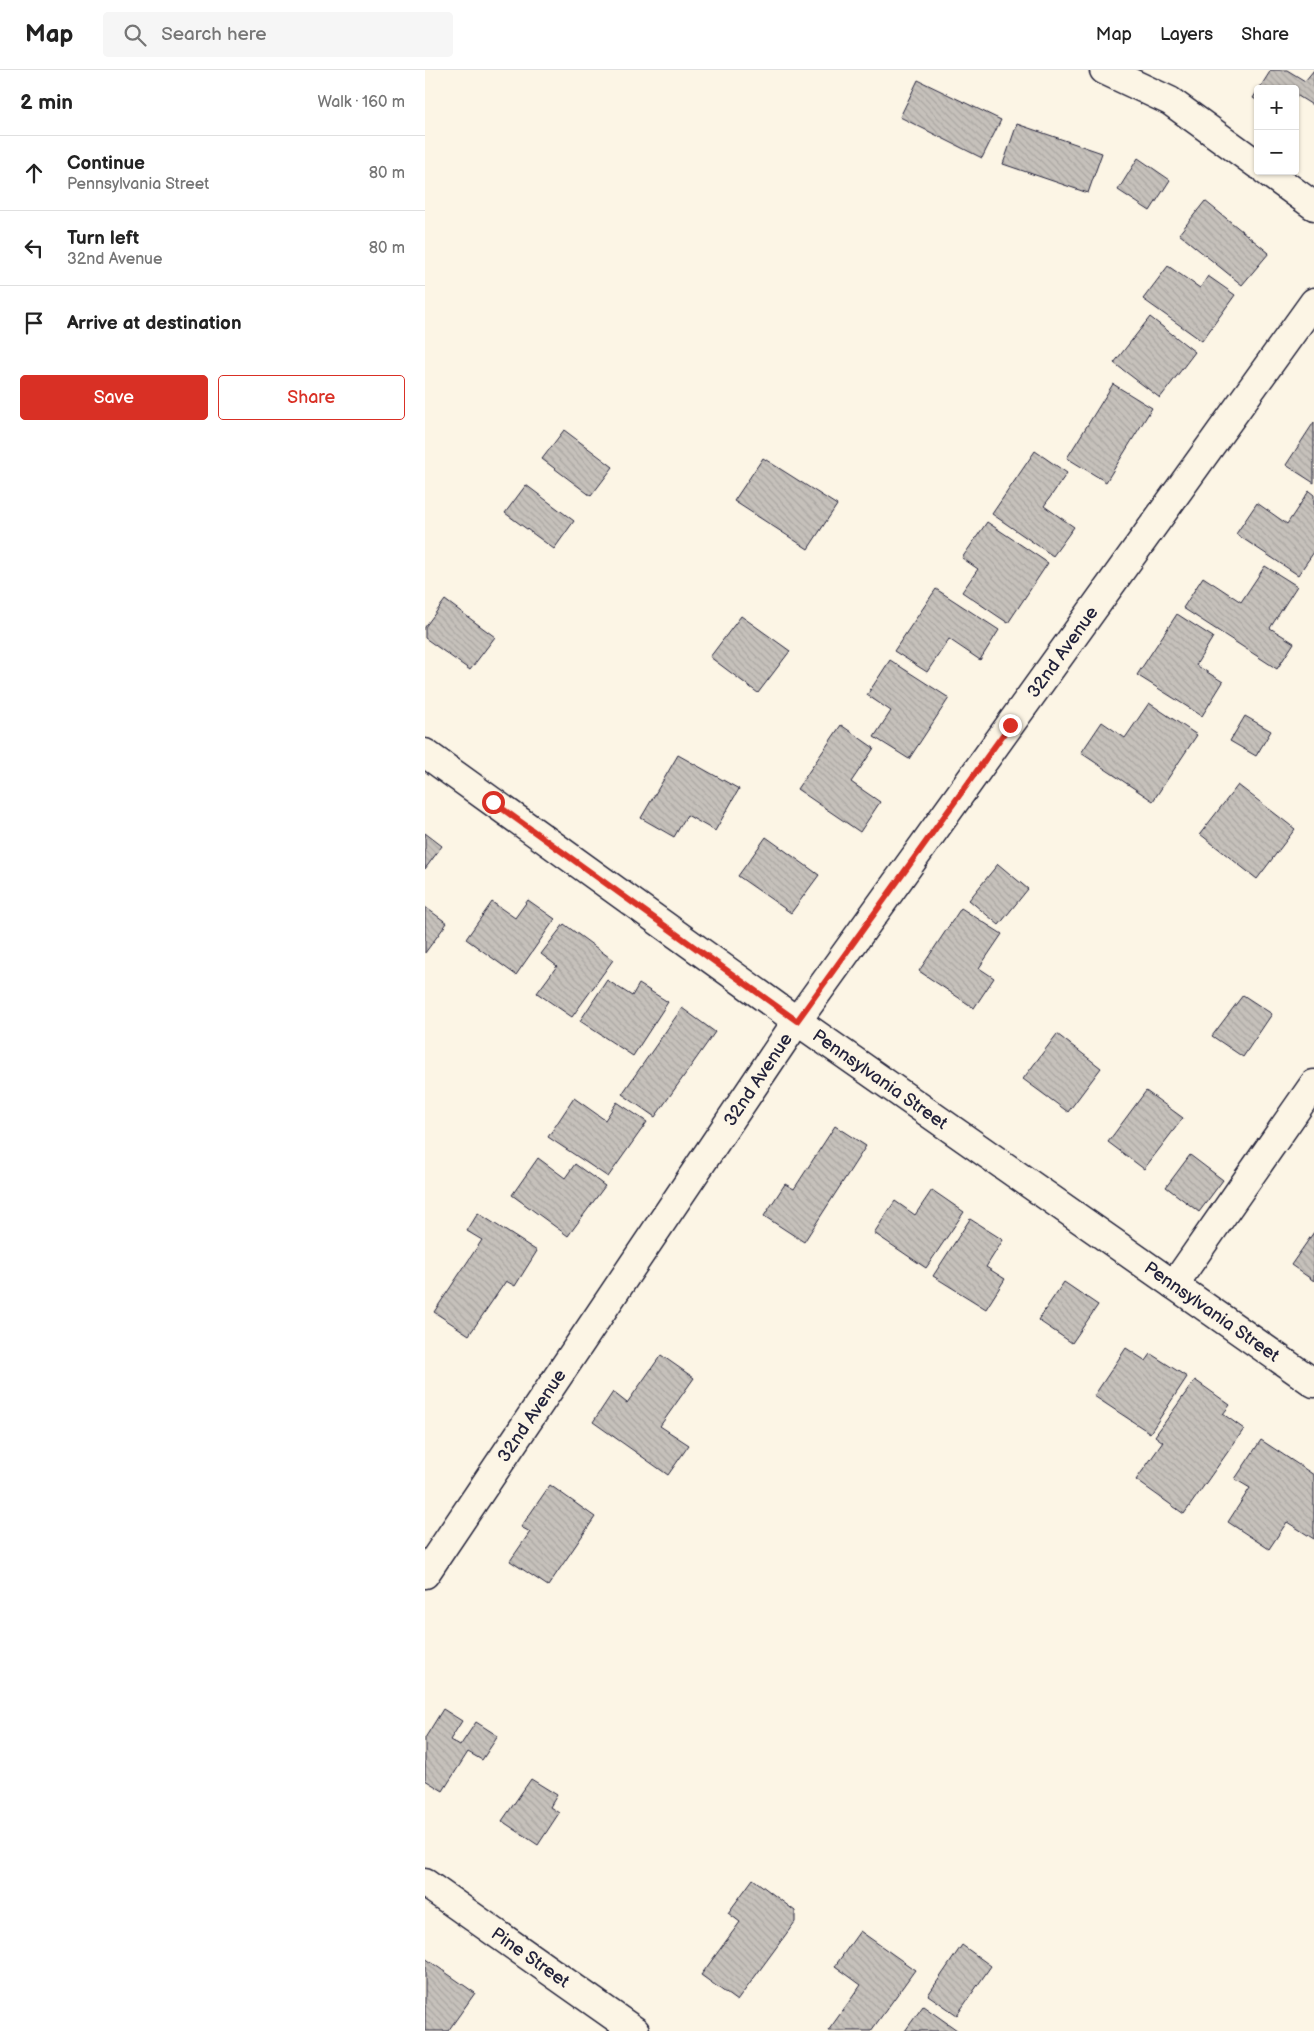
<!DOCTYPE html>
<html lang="en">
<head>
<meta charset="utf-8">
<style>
  body { margin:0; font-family:"Balsamiq Sans",sans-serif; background:#f6f6f6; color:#222 }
  .controls { position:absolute; right:15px; top:15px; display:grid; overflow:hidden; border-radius:5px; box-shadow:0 1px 4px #0004 }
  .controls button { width:45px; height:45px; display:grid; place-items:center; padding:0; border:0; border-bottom:1px solid #e0e0e0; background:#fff; color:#222; font:25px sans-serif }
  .stop { position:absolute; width:15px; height:15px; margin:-11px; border:4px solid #d93025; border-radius:50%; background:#fff }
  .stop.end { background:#d93025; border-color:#fff; box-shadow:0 1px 5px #0008 }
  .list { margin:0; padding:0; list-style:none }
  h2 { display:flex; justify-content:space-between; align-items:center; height:65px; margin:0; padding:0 20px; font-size:21px }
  h2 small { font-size:16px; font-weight:400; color:#767676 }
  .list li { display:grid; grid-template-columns:32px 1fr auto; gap:15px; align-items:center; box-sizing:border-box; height:75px; padding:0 20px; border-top:1px solid #e0e0e0 }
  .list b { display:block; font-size:19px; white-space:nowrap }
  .list p { margin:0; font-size:16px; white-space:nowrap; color:#767676 }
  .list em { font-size:16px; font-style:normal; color:#767676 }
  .actions { display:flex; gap:10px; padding:15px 20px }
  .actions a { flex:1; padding:11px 0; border:1px solid #d93025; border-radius:5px; text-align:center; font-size:18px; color:#d93025 }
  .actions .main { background:#d93025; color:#fff }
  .icon { flex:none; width:28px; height:28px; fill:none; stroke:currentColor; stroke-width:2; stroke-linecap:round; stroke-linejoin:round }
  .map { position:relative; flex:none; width:889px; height:1961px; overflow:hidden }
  header { display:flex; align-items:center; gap:30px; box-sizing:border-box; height:70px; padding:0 25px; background:#fff; border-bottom:1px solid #e0e0e0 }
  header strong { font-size:24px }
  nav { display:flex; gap:28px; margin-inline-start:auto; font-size:18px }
  .search { width:350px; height:45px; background:#f6f6f6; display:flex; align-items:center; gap:12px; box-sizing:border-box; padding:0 18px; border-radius:5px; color:#767676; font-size:19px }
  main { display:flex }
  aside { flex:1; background:#fff }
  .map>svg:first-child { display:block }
  .building { fill:url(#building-back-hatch); stroke:#22223b }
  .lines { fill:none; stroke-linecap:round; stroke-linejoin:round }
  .minor-casing { stroke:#22223b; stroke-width:31 }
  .minor { stroke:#fcf5e5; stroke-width:28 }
  .route { stroke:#d93025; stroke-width:6 }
  .labels { text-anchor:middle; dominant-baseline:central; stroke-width:5; stroke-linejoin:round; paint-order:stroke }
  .street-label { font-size:18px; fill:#22223b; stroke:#fcf5e5 }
</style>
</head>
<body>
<header>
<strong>Map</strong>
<div class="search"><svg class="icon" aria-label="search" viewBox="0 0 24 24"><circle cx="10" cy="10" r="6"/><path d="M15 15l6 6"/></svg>Search here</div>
<nav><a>Map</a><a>Layers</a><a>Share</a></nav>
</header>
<main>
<aside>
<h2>2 min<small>Walk · 160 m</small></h2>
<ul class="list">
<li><svg class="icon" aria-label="ahead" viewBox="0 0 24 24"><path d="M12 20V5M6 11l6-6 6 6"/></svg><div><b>Continue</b><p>Pennsylvania Street</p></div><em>80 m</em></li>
<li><svg class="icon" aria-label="left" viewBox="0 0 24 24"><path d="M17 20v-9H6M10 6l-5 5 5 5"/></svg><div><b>Turn left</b><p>32nd Avenue</p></div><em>80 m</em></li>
<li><svg class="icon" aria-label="arrive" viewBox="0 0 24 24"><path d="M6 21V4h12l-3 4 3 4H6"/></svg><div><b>Arrive at destination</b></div></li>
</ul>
<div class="actions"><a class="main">Save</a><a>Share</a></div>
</aside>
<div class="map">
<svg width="889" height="1961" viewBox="0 0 889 1961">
  <defs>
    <pattern id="building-back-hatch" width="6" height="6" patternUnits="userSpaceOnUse" patternTransform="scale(1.25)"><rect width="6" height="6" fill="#c6c1bb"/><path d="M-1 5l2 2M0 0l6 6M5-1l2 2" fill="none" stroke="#aaa6a2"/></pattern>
  </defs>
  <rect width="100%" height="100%" fill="#fcf5e5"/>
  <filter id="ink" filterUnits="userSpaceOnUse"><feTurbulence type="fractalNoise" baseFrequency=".02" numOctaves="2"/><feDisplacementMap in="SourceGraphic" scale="10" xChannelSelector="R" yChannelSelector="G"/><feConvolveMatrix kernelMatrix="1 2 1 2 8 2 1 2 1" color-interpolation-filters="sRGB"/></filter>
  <g filter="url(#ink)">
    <g class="building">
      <polygon points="846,0 862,0 880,11 889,0 889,36 873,26 870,29 870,19 834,19"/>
      <polygon points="493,10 576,50 557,88 475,47"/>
      <polygon points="833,20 833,31 828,28"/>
      <polygon points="592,54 677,83 663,123 578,94"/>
      <polygon points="713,88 745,110 725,141 693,120"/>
      <polygon points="780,131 844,183 817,215 754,164"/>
      <polygon points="743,196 775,218 783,206 810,225 777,271 718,229"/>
      <polygon points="725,247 770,282 735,328 689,293"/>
      <polygon points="688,314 727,338 681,412 642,388"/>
      <polygon points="889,352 889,413 861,395"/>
      <polygon points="139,360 188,397 166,426 117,389"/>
      <polygon points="610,381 642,403 619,436 649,457 628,486 567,444"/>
      <polygon points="338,388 412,435 383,479 309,431"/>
      <polygon points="101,415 149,451 129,479 80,443"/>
      <polygon points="884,421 889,425 889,482 873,505 811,464 832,433 862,454"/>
      <polygon points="562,452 623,493 583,553 537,522 553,499 537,488"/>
      <polygon points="840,496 872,516 845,558 869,573 852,599 758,538 778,507 816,532"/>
      <polygon points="511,519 574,560 555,590 524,569 502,602 469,581"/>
      <polygon points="20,530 70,567 45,600 0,568 0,557"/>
      <polygon points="752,544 788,567 771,595 798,612 777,646 712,605"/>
      <polygon points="316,546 365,581 333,623 285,587"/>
      <polygon points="465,590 524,628 484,689 449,667 466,641 442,625"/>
      <polygon points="724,633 772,665 728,731 656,683 677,652 700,668"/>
      <polygon points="820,646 846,661 831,686 805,671"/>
      <polygon points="416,655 449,678 426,712 455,732 435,762 372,719"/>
      <polygon points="253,685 314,719 290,761 262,745 249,767 216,748"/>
      <polygon points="813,715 870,759 832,809 775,764"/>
      <polygon points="0,763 17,776 0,799"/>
      <polygon points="341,767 394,805 366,843 313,806"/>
      <polygon points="573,794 603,819 574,855 544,830"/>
      <polygon points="103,830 130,849 91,905 41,869 67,832 90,848"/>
      <polygon points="0,837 22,853 0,883"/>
      <polygon points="536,838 577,864 554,898 569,908 549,938 494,901"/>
      <polygon points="139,854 188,890 147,947 112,923 132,896 116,884"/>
      <polygon points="182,910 207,926 214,914 243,932 208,986 155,951"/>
      <polygon points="818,925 847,944 818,987 787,966"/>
      <polygon points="257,938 290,962 230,1047 197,1024"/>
      <polygon points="632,964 676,998 643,1042 598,1009"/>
      <polygon points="721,1021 758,1048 719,1099 683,1072"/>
      <polygon points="149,1028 180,1050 192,1032 222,1052 183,1107 123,1067"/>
      <polygon points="410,1056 441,1076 379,1172 339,1146 360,1114 369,1119"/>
      <polygon points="765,1085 798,1110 774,1142 741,1117"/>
      <polygon points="113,1088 140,1108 150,1094 180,1116 143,1166 87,1125"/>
      <polygon points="507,1120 539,1142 501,1198 449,1163 470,1131 490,1145"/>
      <polygon points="53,1143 112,1181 90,1216 81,1211 44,1265 9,1242 57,1170 42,1161"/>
      <polygon points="545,1149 578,1170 561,1197 580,1209 561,1239 508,1206"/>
      <polygon points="889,1162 889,1211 866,1195"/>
      <polygon points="639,1212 673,1235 647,1273 613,1250"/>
      <polygon points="701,1278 721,1291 726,1284 762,1307 725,1363 669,1326"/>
      <polygon points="236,1285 269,1308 235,1356 264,1375 243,1405 168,1352 188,1322 202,1333"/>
      <polygon points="770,1310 805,1335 798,1344 819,1359 759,1444 711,1410 738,1372 730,1366"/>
      <polygon points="836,1370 889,1405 889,1469 862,1452 844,1479 803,1452 825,1418 810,1409"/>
      <polygon points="125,1415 170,1447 123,1516 85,1491 105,1462 96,1457"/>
      <polygon points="18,1639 37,1651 25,1670 35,1676 51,1652 73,1666 57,1690 43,1682 18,1721 0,1710 0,1668"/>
      <polygon points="106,1709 132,1725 125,1737 134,1743 113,1775 77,1751"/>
      <polygon points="328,1809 370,1841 370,1852 312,1931 276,1905 315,1852 303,1843"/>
      <polygon points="435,1861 490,1900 446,1961 403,1961 436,1915 410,1896"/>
      <polygon points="537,1875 566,1896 532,1945 503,1925"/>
      <polygon points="0,1888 50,1923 23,1961 0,1961"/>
      <polygon points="498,1936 532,1960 531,1961 480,1961"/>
    </g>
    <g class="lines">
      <defs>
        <g id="minor">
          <polyline points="679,0 745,31 833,95"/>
          <polyline points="841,101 889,136"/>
          <path id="s1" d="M0,683L372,951L889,1313"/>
          <polyline points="749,1215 889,1014"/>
          <path id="s2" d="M0,1504L372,951L889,232"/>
          <path id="s3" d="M0,1813L210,1961"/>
        </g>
      </defs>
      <use href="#minor" class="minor-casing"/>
      <use href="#minor" class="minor"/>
    </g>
  </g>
  <g class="lines" filter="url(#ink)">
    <polyline class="route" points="68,732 372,951 585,655"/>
  </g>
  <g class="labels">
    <g class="street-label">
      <text stroke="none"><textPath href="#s2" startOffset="1121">32nd Avenue</textPath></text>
      <text stroke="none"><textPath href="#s1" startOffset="560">Pennsylvania Street</textPath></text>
      <text stroke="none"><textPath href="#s2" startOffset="596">32nd Avenue</textPath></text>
      <text stroke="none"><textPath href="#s1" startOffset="965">Pennsylvania Street</textPath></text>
      <text stroke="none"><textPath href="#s2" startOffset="191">32nd Avenue</textPath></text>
      <text stroke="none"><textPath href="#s3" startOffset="129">Pine Street</textPath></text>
    </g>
  </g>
</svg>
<div class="controls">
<button>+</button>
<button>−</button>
</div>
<div class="stop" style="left:68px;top:732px"></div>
<div class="stop end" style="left:585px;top:655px"></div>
</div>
</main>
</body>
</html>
